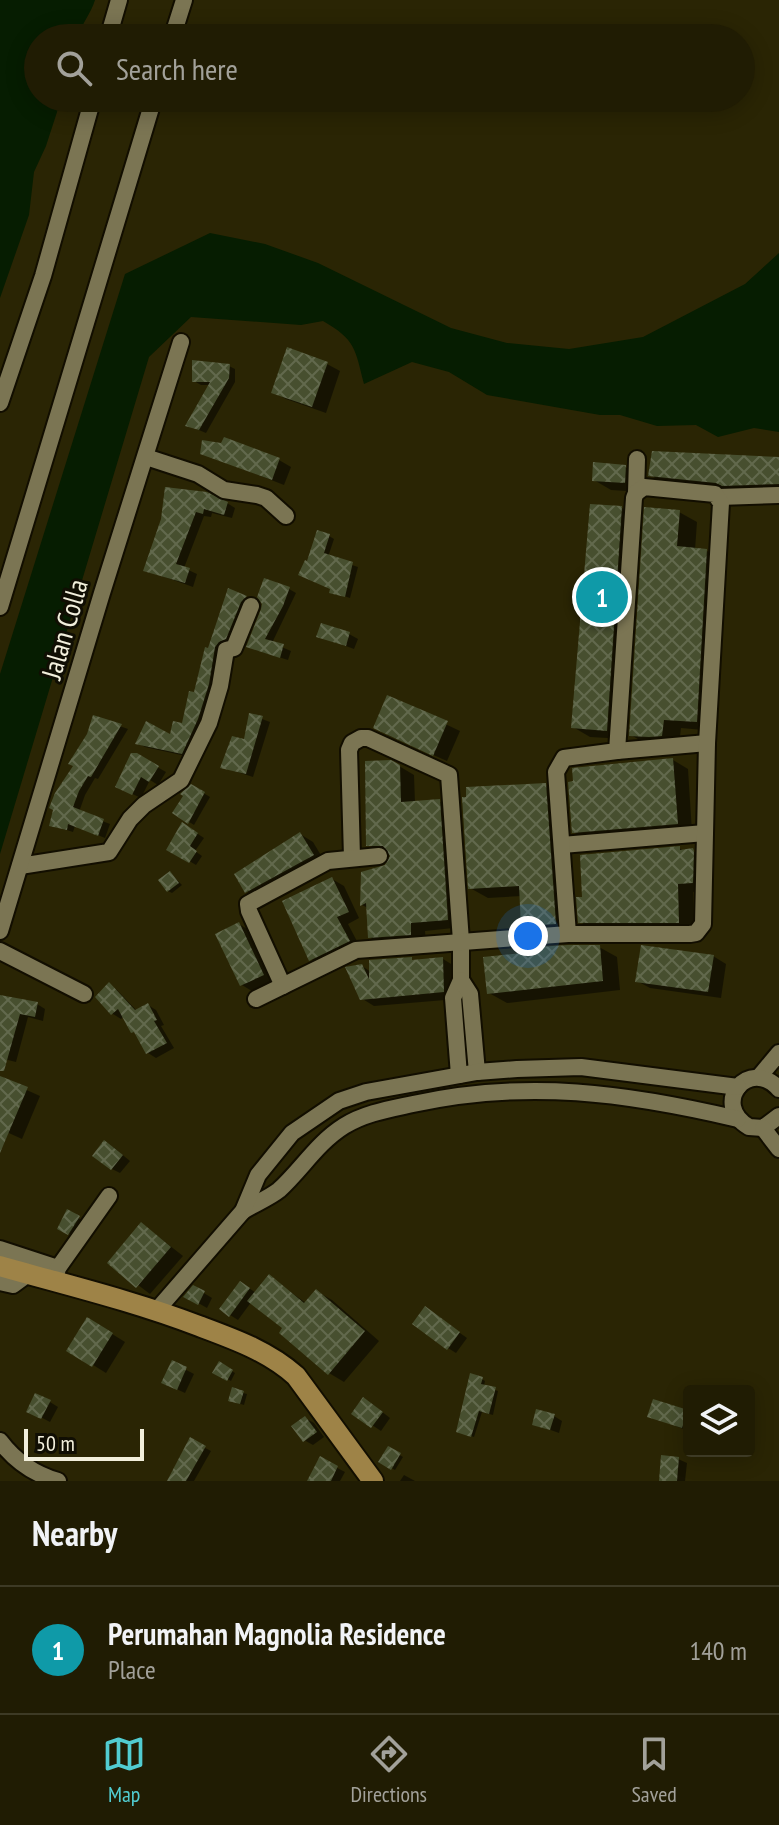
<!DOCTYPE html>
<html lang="en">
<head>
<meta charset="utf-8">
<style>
  body { margin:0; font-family:"PT Sans Narrow",sans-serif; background:#2d2912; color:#f1f3f6 }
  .controls { position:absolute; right:24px; bottom:24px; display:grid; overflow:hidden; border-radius:8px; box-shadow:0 4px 20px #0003 }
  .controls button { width:72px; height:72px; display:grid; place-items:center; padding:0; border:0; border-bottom:2px solid #3d3a25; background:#201c03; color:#f1f3f6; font:40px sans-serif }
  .scale { position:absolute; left:24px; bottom:20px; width:120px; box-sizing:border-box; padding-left:8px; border:4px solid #f2efdc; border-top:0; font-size:22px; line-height:28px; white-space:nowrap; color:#f2efdc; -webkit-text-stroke:6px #100e03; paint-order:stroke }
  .you { position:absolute; left:528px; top:936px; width:28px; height:28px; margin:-20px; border:6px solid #fff; border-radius:50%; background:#1a73e8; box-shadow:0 0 0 12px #1a73e833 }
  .badge { display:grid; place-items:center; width:52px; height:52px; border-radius:50%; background:#51ccd1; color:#fff; font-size:26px; font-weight:700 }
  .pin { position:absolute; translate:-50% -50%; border:4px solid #fff; box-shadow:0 2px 8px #0006 }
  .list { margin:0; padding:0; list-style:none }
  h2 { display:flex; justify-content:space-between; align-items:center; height:104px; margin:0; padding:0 32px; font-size:34px }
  h2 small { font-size:26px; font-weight:400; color:#a2a19a }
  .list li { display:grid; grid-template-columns:52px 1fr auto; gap:24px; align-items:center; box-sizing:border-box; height:128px; padding:0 32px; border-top:2px solid #3d3a25 }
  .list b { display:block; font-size:30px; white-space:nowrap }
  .list p { margin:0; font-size:26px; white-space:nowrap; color:#a2a19a }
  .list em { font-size:26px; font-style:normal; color:#a2a19a }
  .icon { flex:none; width:44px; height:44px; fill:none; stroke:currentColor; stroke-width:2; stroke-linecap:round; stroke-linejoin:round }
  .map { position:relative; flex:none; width:779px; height:1481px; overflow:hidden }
  .search { position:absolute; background:#201c03; box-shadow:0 4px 20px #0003; left:24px; right:24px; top:24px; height:88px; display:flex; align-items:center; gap:20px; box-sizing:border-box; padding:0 28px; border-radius:44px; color:#a2a19a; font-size:30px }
  .sheet { height:232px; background:#201c03 }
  nav { display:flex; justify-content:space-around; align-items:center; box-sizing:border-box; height:112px; border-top:2px solid #3d3a25; background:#201c03; font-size:22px; color:#a2a19a }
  nav a { display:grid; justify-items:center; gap:4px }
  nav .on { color:#51ccd1 }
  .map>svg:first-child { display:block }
  .water { fill:#061d01 }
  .shadow { fill:#0007 }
  .building { fill:url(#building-cross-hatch) }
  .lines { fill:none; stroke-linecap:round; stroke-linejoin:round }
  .minor-casing { stroke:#120e00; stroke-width:20 }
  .major-casing { stroke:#120e00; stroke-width:24 }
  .minor { stroke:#7b7553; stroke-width:16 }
  .major { stroke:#9e8347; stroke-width:20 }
  .labels { text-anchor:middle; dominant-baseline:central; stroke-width:6; stroke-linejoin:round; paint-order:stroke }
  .street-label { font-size:28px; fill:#f2efdc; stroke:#100e03 }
</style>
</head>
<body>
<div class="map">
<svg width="779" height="1481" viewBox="0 0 779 1481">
  <defs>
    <pattern id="building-cross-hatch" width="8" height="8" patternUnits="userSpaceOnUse" patternTransform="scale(2)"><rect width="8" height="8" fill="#474f2f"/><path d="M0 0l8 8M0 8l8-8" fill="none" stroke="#62694d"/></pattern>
  </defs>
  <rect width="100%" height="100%" fill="#2a2504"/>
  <g class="water">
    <path d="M0,0H95C91,14 81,23 79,38H38V98H67L58,109L46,146L34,172L29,215L0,298Z"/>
    <path d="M210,233L265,244L318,263L451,328L507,343L569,349L643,337L745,284L779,253V432L754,428L718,437L696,425L657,426L620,415H600L487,395L449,372L412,362L364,384C355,349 356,340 323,321L301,325L191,317L149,357L0,854V674L125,274Z"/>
  </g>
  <g class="shadow">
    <polygon points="327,364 340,371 326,413 286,399 273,392"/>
    <polygon points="229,366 235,369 235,382 206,433 194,428 211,385 201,385 194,381"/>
    <polygon points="202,453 279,460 291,467 284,485"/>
    <polygon points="779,459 779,494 667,485 650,475"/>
    <polygon points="625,467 643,477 642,492 611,490 594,480"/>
    <polygon points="167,489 227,503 235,508 232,518 212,513 211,517 204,516 184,568 197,574 193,587 145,570 163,520"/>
    <polygon points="622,508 639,518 624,739 590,737 573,727"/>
    <polygon points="679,512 697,522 695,550 707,551 724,561 714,731 681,728 679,745 648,745 631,735"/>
    <polygon points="329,536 334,539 328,557 358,567 350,598 332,592 332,589 309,564"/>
    <polygon points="289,589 296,593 272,643 291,651 288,660 256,650"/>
    <polygon points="229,591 253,601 190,757 145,747 138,743 172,736 184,725"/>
    <polygon points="349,634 358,639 354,649 319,636"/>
    <polygon points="388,697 460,731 447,761 388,735"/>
    <polygon points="251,715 270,722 253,777 222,767 245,742"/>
    <polygon points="94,717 128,729 98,779 95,778 85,795 79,812 110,824 105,838 75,826 73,832 51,825"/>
    <polygon points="136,755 166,772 158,785 150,780 141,798 126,791"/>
    <polygon points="673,760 688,769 692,832 589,841 573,832"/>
    <polygon points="399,766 414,775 415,803 439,801 454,810 463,927 425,931 426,942 384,946 369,937 368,908 362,905 363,873 386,867 392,856 368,845"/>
    <polygon points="545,785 563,795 573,933 541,935 523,925 522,896 488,898 470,888"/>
    <polygon points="192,786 210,797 194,825 175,813"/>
    <polygon points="183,824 204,838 195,851 202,856 196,865 169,849"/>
    <polygon points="300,834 313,842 325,862 260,899 247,892"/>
    <polygon points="679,848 684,851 693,851 708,859 708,891 693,892 694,931 596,931 580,922"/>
    <polygon points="170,873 182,885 172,893 168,891"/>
    <polygon points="332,879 344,886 359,918 348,924 360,947 322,966 311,959"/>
    <polygon points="239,924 252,932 276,982 255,993 242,985"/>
    <polygon points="599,947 617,957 620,990 507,1003 489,993 524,955"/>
    <polygon points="713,956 726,964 721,998 650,988 637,981"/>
    <polygon points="443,959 456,967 457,999 374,1006 361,998 362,966 371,972"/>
    <polygon points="109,985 117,990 137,1011 148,1005 156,1010 164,1025 161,1026 174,1048 156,1058 148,1053 124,1016 121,1019 113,1014 97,997"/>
    <polygon points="0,997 37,1004 45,1009 43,1021 28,1017 16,1062 0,1058"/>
    <polygon points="0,1078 40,1096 22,1139 0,1129"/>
    <polygon points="113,1147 130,1161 120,1173 112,1169"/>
    <polygon points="68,1212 87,1223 77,1238 60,1228"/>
    <polygon points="142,1224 183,1256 150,1294 109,1263"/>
    <polygon points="269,1277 306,1303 316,1291 332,1300 379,1341 344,1382 329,1373 285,1328 252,1301 238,1320 230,1315 249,1288 256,1293"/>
    <polygon points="194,1287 212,1298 207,1308 186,1296"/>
    <polygon points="433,1314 467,1338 456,1353 448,1348"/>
    <polygon points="88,1319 125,1342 106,1373 69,1350"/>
    <polygon points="173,1363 194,1374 185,1393 172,1387"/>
    <polygon points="220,1364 235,1373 231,1381 215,1372"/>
    <polygon points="482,1379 485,1381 484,1386 498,1391 493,1415 482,1412 474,1437 461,1433"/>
    <polygon points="243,1393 247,1394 244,1405 234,1402"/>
    <polygon points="50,1402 58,1407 50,1422 29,1411"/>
    <polygon points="372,1404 390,1418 381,1431 354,1413"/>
    <polygon points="687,1412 689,1431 649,1416"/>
    <polygon points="554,1416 562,1421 559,1433 534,1424"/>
    <polygon points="305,1418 314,1423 324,1437 313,1445 304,1440"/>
    <polygon points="190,1440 211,1451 194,1481 169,1481"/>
    <polygon points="388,1448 403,1457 395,1470 381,1462"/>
    <polygon points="320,1459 345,1472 340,1481 309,1481"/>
    <polygon points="678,1459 687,1463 685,1481 662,1481"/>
    <polygon points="404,1475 415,1481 400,1481"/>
  </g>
  <g class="building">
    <polygon points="287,347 328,362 312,407 271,393"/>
    <polygon points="192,360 230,364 229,378 199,430 185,426 210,382 192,382"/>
    <polygon points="224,437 280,458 272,480 200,454 202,440 221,443"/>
    <polygon points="652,451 779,457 779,484 722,486 716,483 648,476"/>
    <polygon points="593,462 626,465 625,483 592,481"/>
    <polygon points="165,487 207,492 228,502 224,515 204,509 203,514 196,512 176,564 190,568 185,583 143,571 161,519"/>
    <polygon points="590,504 622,506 607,731 571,728"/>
    <polygon points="644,507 680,510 677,546 707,549 697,722 664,720 662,736 649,737 629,736"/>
    <polygon points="317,530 330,534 324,553 353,562 345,597 329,593 330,589 298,575 305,560 307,561"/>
    <polygon points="264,578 290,587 283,606 265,639 284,644 280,658 246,647 261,609 262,604 257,597"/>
    <polygon points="228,588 247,596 241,602 226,639 219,642 215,647 209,684 198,719 182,754 135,744 146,721 170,734 173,721 182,723 189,691 194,692 205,647 208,648"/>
    <polygon points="321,623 350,632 346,646 316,637"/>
    <polygon points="387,695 448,721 433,756 373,728"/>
    <polygon points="249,713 263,716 246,774 220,768 232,736 244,739"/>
    <polygon points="93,715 122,724 91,777 88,776 79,791 73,807 104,819 98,836 68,824 67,830 49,826 53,810 49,808 55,793 73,766 68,764 87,734"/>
    <polygon points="131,753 137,753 159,766 149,782 141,777 132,795 115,787"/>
    <polygon points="673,758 678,824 572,833 568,782 573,781 572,768"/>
    <polygon points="391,760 400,765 401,802 440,799 448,920 411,923 411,935 368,938 366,903 360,906 361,872 385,865 390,856 383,846 366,846 365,761"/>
    <polygon points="546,783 556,924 521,926 519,886 468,889 462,797 466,797 466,787"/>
    <polygon points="191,784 205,792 188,824 172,813 183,796 180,794"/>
    <polygon points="182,822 198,833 190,846 197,851 189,863 166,850"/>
    <polygon points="300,832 314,855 245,893 234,874"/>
    <polygon points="680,846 680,850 693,848 694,851 693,883 678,884 679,923 578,923 576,897 582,897 580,855"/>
    <polygon points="170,871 179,883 167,892 158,880"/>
    <polygon points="332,877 349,912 337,917 350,941 309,961 282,901"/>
    <polygon points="239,922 264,975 240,986 215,934"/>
    <polygon points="568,945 600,945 603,981 487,994 483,957 522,953 522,948"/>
    <polygon points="641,945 714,955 708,992 635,982"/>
    <polygon points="412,957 412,960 443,957 444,992 360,1000 345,967 362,964 369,979 369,960"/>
    <polygon points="109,982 135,1010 148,1003 157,1020 154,1021 167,1043 146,1054 134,1032 131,1033 118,1009 111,1015 95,997"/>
    <polygon points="0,995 38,1002 35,1017 20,1014 4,1071 0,1071"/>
    <polygon points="0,1076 28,1087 0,1153"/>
    <polygon points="104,1140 123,1155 111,1170 92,1156"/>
    <polygon points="67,1209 80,1216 68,1235 57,1229"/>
    <polygon points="141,1222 171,1247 136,1288 107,1263"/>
    <polygon points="269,1274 304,1303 316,1289 365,1331 328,1375 279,1333 282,1328 247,1301"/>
    <polygon points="240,1281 250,1288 229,1317 219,1309"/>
    <polygon points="193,1285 205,1291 198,1305 183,1297"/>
    <polygon points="425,1306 460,1332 447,1350 412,1324"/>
    <polygon points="87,1317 113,1333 92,1367 66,1351"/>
    <polygon points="172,1360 187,1367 177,1390 161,1383"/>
    <polygon points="219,1361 233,1370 227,1381 212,1373"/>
    <polygon points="470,1373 483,1377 481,1384 496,1387 489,1414 479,1411 471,1437 456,1432"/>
    <polygon points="232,1387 244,1391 240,1404 228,1401"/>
    <polygon points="35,1393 51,1400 41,1419 26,1412"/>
    <polygon points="363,1397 383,1412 371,1428 351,1414"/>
    <polygon points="653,1399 688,1410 682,1428 647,1417"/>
    <polygon points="536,1409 555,1414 550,1430 532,1425"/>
    <polygon points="305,1416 317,1432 303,1442 291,1426"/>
    <polygon points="190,1437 206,1446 186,1481 167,1481"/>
    <polygon points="388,1446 401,1453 391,1470 378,1462"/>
    <polygon points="661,1455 679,1457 677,1481 659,1481"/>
    <polygon points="320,1456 338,1466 331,1481 307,1481"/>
  </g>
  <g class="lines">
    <defs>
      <g id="minor">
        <polyline points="108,38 119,0"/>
        <polyline points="172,38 184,0"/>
        <polyline points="0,403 43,276 93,98"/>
        <polyline points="146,457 198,474 224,490 257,495 266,498 286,516"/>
        <polyline points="636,493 637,459"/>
        <polyline points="719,497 778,495"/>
        <polyline points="0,607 154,98"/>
        <polyline points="617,751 707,743"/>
        <polyline points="562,845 705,833"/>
        <polyline points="352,857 349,750 352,743 361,738 368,738 449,775 461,941 461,980 453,998 459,1075"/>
        <polyline points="20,866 109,852 130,819 144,805 181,780 209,723 220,686 226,650 234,648 251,606"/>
        <polyline points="0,931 102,593 181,342"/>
        <polyline points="0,951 84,994"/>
        <polyline points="461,980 470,994 477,1072"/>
        <polyline points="283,986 249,911 248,904 328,861 379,856"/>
        <polyline points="256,999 356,950 568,934 690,934 696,933 703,924 707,743 721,503 715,494 644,487 636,493 634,498 617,751 564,758 556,772 568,934"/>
        <polyline points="759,1077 779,1053"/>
        <path d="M779,1089C749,1056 710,1104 749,1127L763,1128L779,1116"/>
        <polyline points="763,1128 779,1149"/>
        <path d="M243,1211C254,1204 269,1198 279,1190C302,1169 317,1143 344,1126C365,1113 390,1109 413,1104C527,1079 627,1093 738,1119"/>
        <polyline points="0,1249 58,1268"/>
        <polyline points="55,1280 58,1268 109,1196"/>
        <polyline points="0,1282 13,1285 28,1274"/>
        <polyline points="157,1310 243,1211 258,1175 292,1133 339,1101 366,1092 477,1072 517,1069 581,1067 738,1087"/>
        <path d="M0,1441C15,1461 34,1474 58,1481"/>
      </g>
      <path id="major" d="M0,1266C67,1285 134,1301 199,1326C234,1339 268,1351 296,1376L373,1481"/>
    </defs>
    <use href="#minor" class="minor-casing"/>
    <use href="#major" class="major-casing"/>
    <use href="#minor" class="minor"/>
    <use href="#major" class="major"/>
  </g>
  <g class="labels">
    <g class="street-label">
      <text transform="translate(64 629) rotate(-74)">Jalan Colla</text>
    </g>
  </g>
</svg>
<div class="controls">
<button><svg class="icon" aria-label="layers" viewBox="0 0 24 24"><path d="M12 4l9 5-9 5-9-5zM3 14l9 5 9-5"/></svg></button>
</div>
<div class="scale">50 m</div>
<div class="you"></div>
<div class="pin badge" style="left:602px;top:597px;background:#0f9aa8">1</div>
<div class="search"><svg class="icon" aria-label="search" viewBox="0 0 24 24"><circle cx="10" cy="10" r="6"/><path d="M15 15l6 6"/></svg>Search here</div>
</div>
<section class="sheet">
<h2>Nearby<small></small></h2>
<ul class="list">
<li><span class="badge" style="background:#0f9aa8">1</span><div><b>Perumahan Magnolia Residence</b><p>Place</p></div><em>140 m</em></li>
</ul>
</section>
<nav>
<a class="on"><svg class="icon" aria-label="map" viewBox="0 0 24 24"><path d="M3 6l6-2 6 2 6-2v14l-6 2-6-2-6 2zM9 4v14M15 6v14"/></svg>Map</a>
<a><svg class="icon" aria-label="directions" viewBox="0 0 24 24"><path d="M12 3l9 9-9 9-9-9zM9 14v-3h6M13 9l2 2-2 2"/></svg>Directions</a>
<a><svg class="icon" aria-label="saved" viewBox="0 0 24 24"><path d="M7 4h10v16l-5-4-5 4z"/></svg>Saved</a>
</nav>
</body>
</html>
